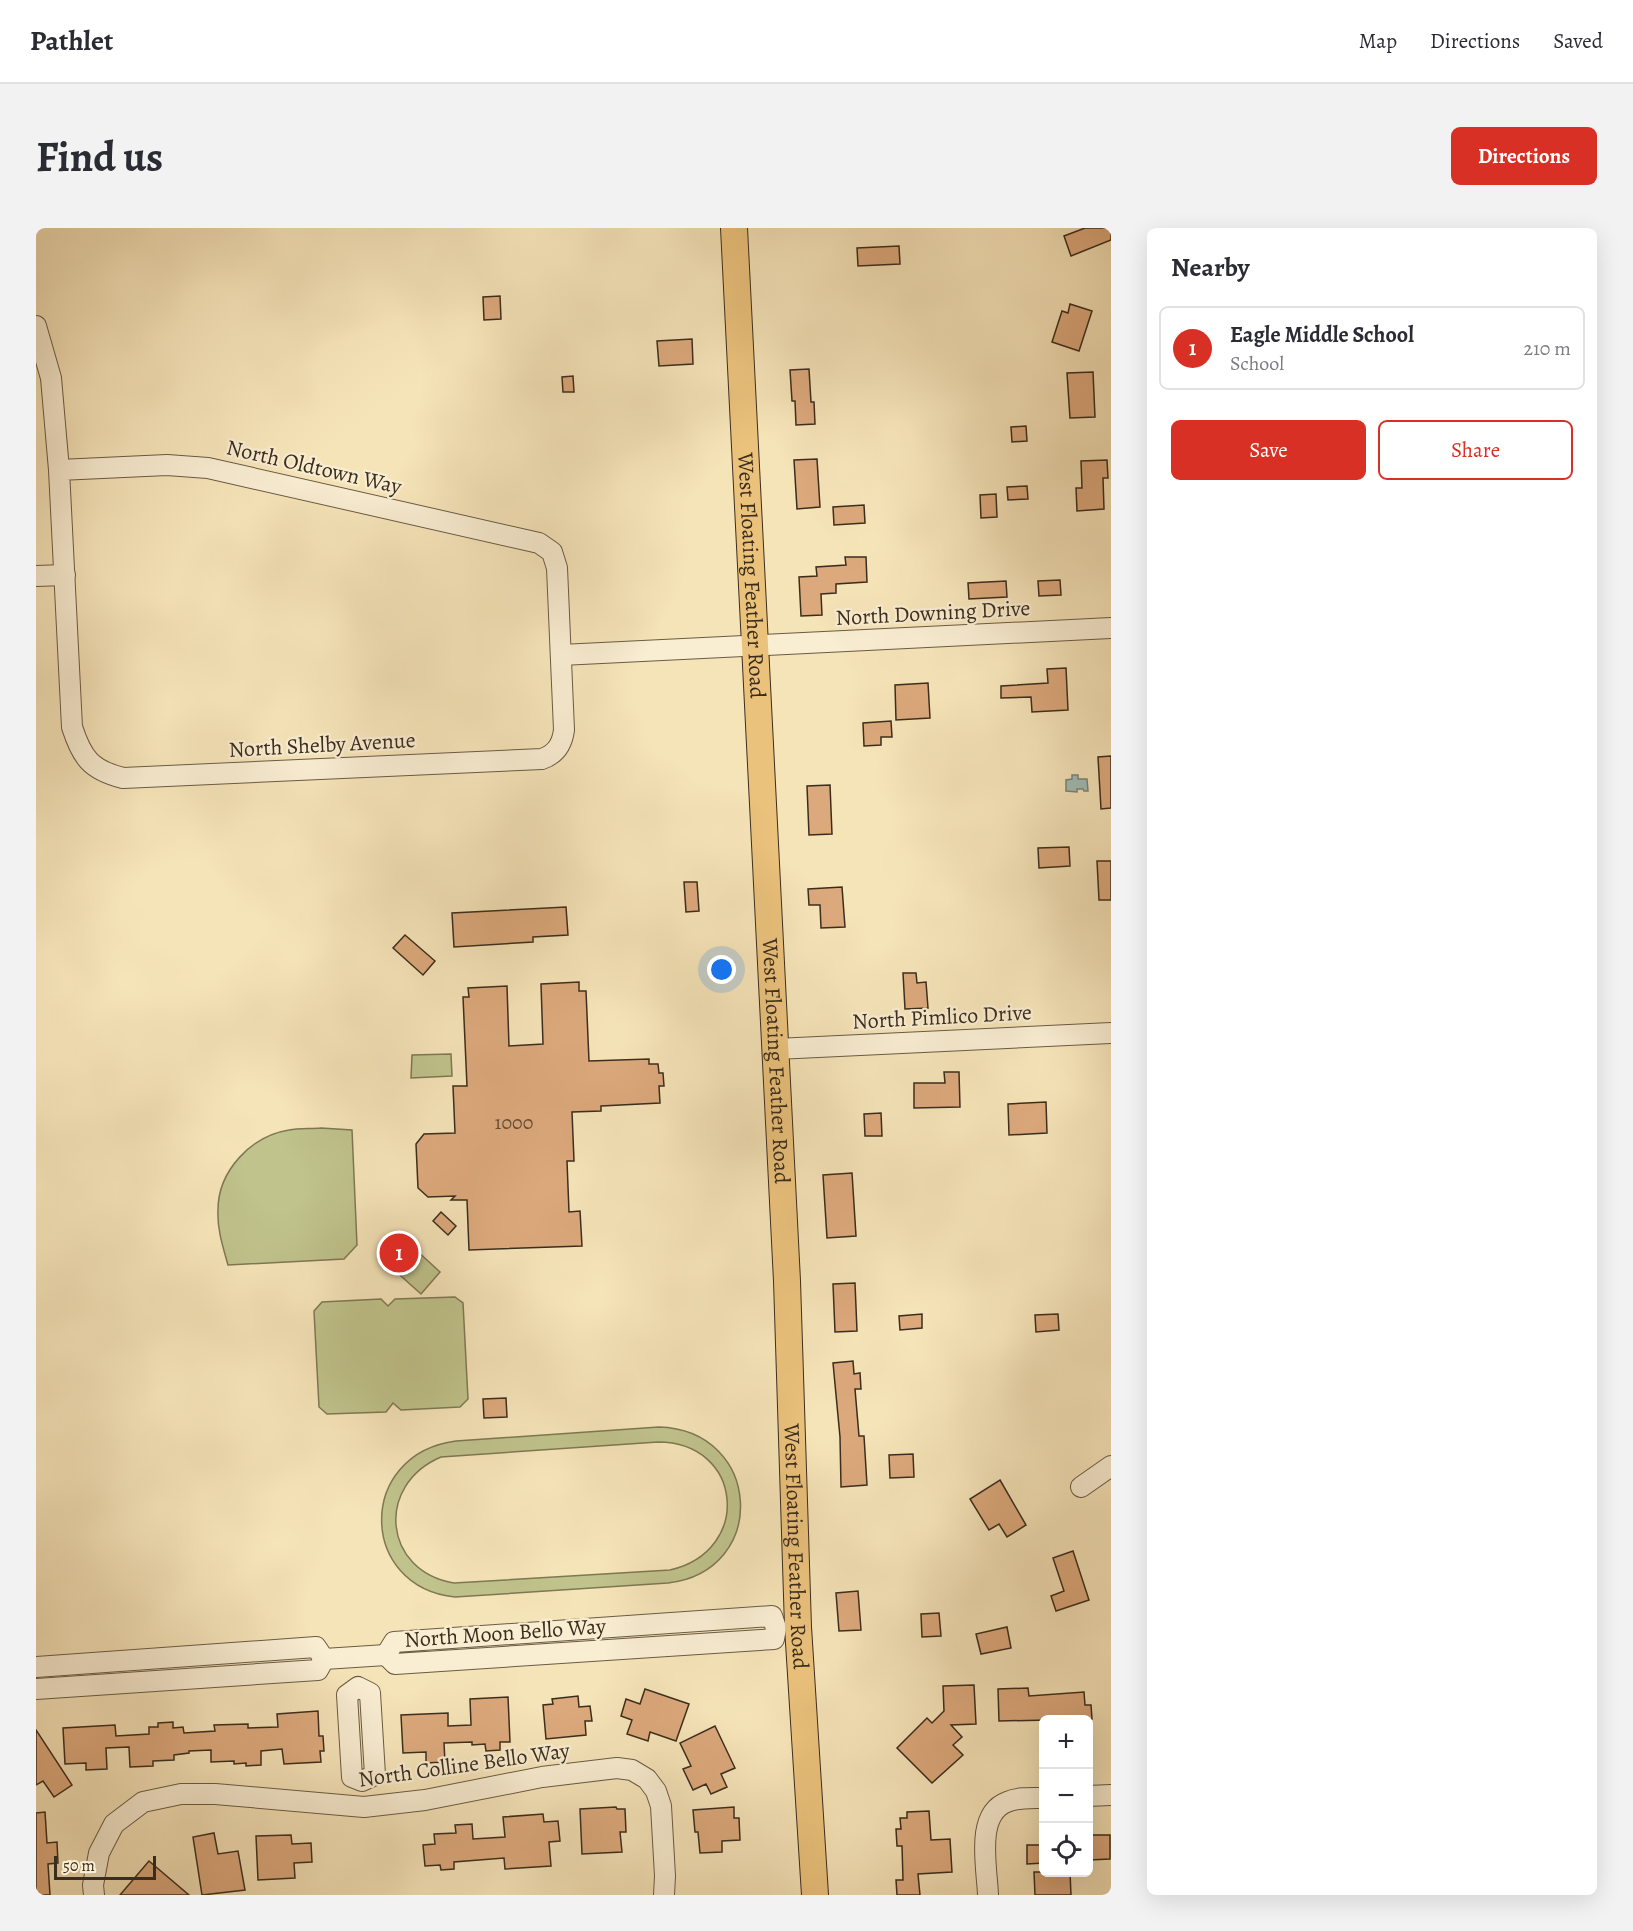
<!DOCTYPE html>
<html lang="en">
<head>
<meta charset="utf-8">
<style>
  body { margin:0; font-family:Alegreya,serif; background:#f2f2f3; color:#2b2b33 }
  .controls { position:absolute; right:18px; bottom:18px; display:grid; overflow:hidden; border-radius:9px; box-shadow:0 6px 24px #0002 }
  .controls button { width:54px; height:54px; display:grid; place-items:center; padding:0; border:0; border-bottom:2px solid #e1e1e2; background:#fff; color:#2b2b33; font:30px sans-serif }
  .scale { position:absolute; left:18px; bottom:15px; width:102px; box-sizing:border-box; padding-left:6px; border:3px solid #3b2d1d; border-top:0; font-size:16px; line-height:21px; white-space:nowrap; color:#3b2d1d; -webkit-text-stroke:4px #f9edd2; paint-order:stroke }
  .you { position:absolute; left:686px; top:742px; width:21px; height:21px; margin:-15px; border:4px solid #fff; border-radius:50%; background:#1a73e8; box-shadow:0 0 0 9px #1a73e833 }
  .badge { display:grid; place-items:center; width:39px; height:39px; border-radius:50%; background:#d93025; color:#fff; font-size:20px; font-weight:700 }
  .pin { position:absolute; translate:-50% -50%; border:3px solid #fff; box-shadow:0 2px 6px #0006 }
  .list { margin:0; padding:0; list-style:none }
  h2 { display:flex; justify-content:space-between; align-items:center; height:78px; margin:0; padding:0 24px; font-size:26px }
  h2 small { font-size:20px; font-weight:400; color:#7c7c81 }
  .list li { display:grid; grid-template-columns:39px 1fr auto; gap:18px; align-items:center; box-sizing:border-box; height:84px; margin:0 12px 12px; padding:0 12px; border:2px solid #e1e1e2; border-radius:9px }
  .list b { display:block; font-size:22px; white-space:nowrap }
  .list p { margin:0; font-size:20px; white-space:nowrap; color:#7c7c81 }
  .list em { font-size:20px; font-style:normal; color:#7c7c81 }
  .actions { display:flex; gap:12px; padding:18px 24px }
  .actions a { flex:1; padding:14px 0; border:2px solid #d93025; border-radius:9px; text-align:center; font-size:21px; color:#d93025 }
  .actions .main { background:#d93025; color:#fff }
  .icon { flex:none; width:33px; height:33px; fill:none; stroke:currentColor; stroke-width:2; stroke-linecap:round; stroke-linejoin:round }
  .map { position:relative; flex:none; width:1075px; height:1667px; overflow:hidden; border-radius:9px }
  header { display:flex; align-items:center; gap:36px; box-sizing:border-box; height:84px; padding:0 30px; background:#fff; border-bottom:2px solid #e1e1e2 }
  header strong { font-size:28px }
  nav { display:flex; gap:33px; margin-inline-start:auto; font-size:21px }
  .intro { display:flex; align-items:center; justify-content:space-between; box-sizing:border-box; height:144px; padding:0 36px }
  h1 { margin:0; font-size:42px }
  .button { padding:15px 27px; border-radius:9px; background:#d93025; color:#fff; font-size:21px; font-weight:700 }
  main { display:flex; gap:36px; padding:0 36px }
  aside { flex:1; background:#fff; border-radius:9px; box-shadow:0 6px 24px #0002 }
  .map>svg:first-child { display:block }
  .green { fill:#c0c38c; stroke:#7e7854; stroke-width:1.5; fill-rule:evenodd }
  .water { fill:#a0bcb8; stroke:#78837a; stroke-width:1.5 }
  .building { fill:#dca97c; stroke:#3b2d1d; stroke-width:1.5 }
  .lines { fill:none; stroke-linecap:round; stroke-linejoin:round }
  .minor-casing { stroke:#6a5b44; stroke-width:22 }
  .major-casing { stroke:#3b2d1d; stroke-width:28 }
  .minor { stroke:#f9edd2; stroke-width:20 }
  .major { stroke:#ebc27c; stroke-width:26 }
  .labels { text-anchor:middle; dominant-baseline:central; stroke-width:4.5; stroke-linejoin:round; paint-order:stroke }
  .number-label { font-size:20px; fill:#634c35 }
  .street-label { font-size:22px; fill:#3b2d1d; stroke:#f9edd2 }
</style>
</head>
<body>
<header>
<strong>Pathlet</strong>
<nav><a>Map</a><a>Directions</a><a>Saved</a></nav>
</header>
<div class="intro"><h1>Find us</h1><a class="button">Directions</a></div>
<main>
<div class="map">
<svg width="1075" height="1667" viewBox="0 0 1075 1667">
  <rect width="100%" height="100%" fill="#f6e4b9"/>
  <filter id="stains"><feTurbulence type="fractalNoise" baseFrequency=".00333" numOctaves="4"/><feColorMatrix values="0 0 0 0 .2 0 0 0 0 .09 0 0 0 0 .02 0 0 0 .5 -.17"/></filter>
  <radialGradient id="worn" r=".72"><stop offset=".6" stop-color="#630" stop-opacity="0"/><stop offset="1" stop-color="#630" stop-opacity=".3"/></radialGradient>
  <g class="green">
    <polygon points="415,826 416,848 375,850 376,827"/>
    <path d="M285,900L316,902L321,1017L308,1031L192,1037C187,1019 181,1001 182,982C182,943 215,908 253,902C263,900 275,901 285,900Z"/>
    <polygon points="367,1010 404,1044 385,1066 347,1032"/>
    <polygon points="419,1069 427,1075 432,1171 424,1179 365,1182 357,1175 350,1184 291,1186 283,1179 278,1083 286,1074 345,1071 352,1078 359,1071"/>
    <path d="M623,1199C726,1202 734,1343 632,1355L419,1369C322,1359 320,1226 420,1213ZM622,1214C707,1214 717,1323 634,1342L418,1355C347,1343 339,1257 405,1229Z"/>
  </g>
  <polygon class="water" points="1036,547 1042,547 1042,551 1051,551 1052,563 1048,563 1047,561 1041,561 1041,564 1030,563 1030,552 1036,551"/>
  <g class="building">
    <polygon points="1049,0 1075,0 1075,12 1035,28 1028,8"/>
    <polygon points="863,18 864,36 822,38 821,20"/>
    <polygon points="464,68 465,91 448,92 447,69"/>
    <polygon points="1034,76 1056,83 1043,123 1016,114 1026,83 1032,85"/>
    <polygon points="656,111 657,136 623,138 621,113"/>
    <polygon points="773,141 775,174 778,174 779,196 760,197 759,173 756,173 754,142"/>
    <polygon points="1057,144 1059,189 1034,190 1031,145"/>
    <polygon points="537,148 538,164 527,164 526,149"/>
    <polygon points="990,198 991,213 976,214 975,199"/>
    <polygon points="781,231 784,279 761,281 758,232"/>
    <polygon points="1071,232 1072,250 1067,250 1068,281 1041,283 1040,260 1046,260 1045,233"/>
    <polygon points="991,258 992,271 972,272 971,259"/>
    <polygon points="960,266 961,289 945,290 944,267"/>
    <polygon points="828,277 829,295 798,297 797,279"/>
    <polygon points="809,329 830,329 831,354 800,356 800,365 785,366 786,387 765,388 763,349 781,348 780,339 810,337"/>
    <polygon points="1024,352 1025,367 1003,368 1002,353"/>
    <polygon points="970,353 971,369 933,371 932,355"/>
    <polygon points="1030,440 1032,482 996,484 995,469 965,470 965,458 1012,455 1011,441"/>
    <polygon points="892,455 894,490 860,492 859,457"/>
    <polygon points="855,493 856,509 845,509 845,517 828,518 827,495"/>
    <polygon points="1075,528 1075,580 1065,581 1062,529"/>
    <polygon points="794,557 796,606 773,607 771,558"/>
    <polygon points="1033,619 1034,638 1003,640 1002,620"/>
    <polygon points="1061,633 1075,633 1075,672 1063,672"/>
    <polygon points="648,654 661,654 663,683 650,684"/>
    <polygon points="806,659 809,699 785,700 784,677 773,677 772,661"/>
    <polygon points="530,679 532,707 497,709 497,714 418,719 416,685"/>
    <polygon points="369,707 399,733 387,747 357,720"/>
    <polygon points="867,745 880,745 881,755 890,754 892,780 869,781"/>
    <polygon points="543,754 543,763 550,763 553,833 613,831 613,836 622,836 623,845 627,845 628,858 623,858 624,875 565,878 565,883 536,884 538,933 531,933 533,984 544,983 546,1018 433,1022 431,972 415,972 419,968 392,969 382,960 380,916 388,906 419,905 417,858 431,858 427,769 433,769 432,760 471,758 473,818 507,816 505,756"/>
    <polygon points="908,844 923,844 924,879 878,880 878,855 909,855"/>
    <polygon points="1010,874 1011,905 973,907 972,876"/>
    <polygon points="845,885 846,908 829,908 828,886"/>
    <polygon points="816,945 820,1008 791,1010 787,947"/>
    <polygon points="405,984 420,998 412,1007 397,993"/>
    <polygon points="819,1055 821,1103 799,1104 797,1056"/>
    <polygon points="886,1086 886,1100 864,1102 863,1088"/>
    <polygon points="1022,1086 1023,1102 1000,1104 999,1087"/>
    <polygon points="817,1133 818,1146 824,1145 825,1161 819,1161 823,1208 828,1208 831,1257 805,1259 804,1209 797,1135"/>
    <polygon points="470,1170 471,1189 448,1190 447,1171"/>
    <polygon points="877,1226 878,1249 854,1250 853,1227"/>
    <polygon points="964,1252 990,1297 971,1309 963,1296 953,1302 934,1271"/>
    <polygon points="1037,1323 1053,1372 1020,1383 1015,1368 1028,1363 1017,1330"/>
    <polygon points="822,1363 825,1402 803,1403 800,1365"/>
    <polygon points="903,1385 905,1408 886,1409 885,1386"/>
    <polygon points="971,1399 975,1420 945,1426 940,1406"/>
    <polygon points="938,1457 940,1496 915,1497 926,1509 917,1517 927,1527 896,1555 861,1520 891,1490 896,1495 908,1483 907,1458"/>
    <polygon points="992,1460 993,1468 1048,1464 1049,1477 1055,1477 1056,1491 963,1493 962,1461"/>
    <polygon points="609,1461 653,1476 640,1513 614,1504 612,1513 591,1506 596,1492 585,1488 590,1471 604,1476"/>
    <polygon points="542,1468 543,1479 554,1478 556,1493 549,1493 550,1507 510,1511 507,1477 517,1476 516,1471"/>
    <polygon points="472,1469 474,1514 464,1514 464,1522 450,1523 449,1516 436,1517 436,1514 408,1515 409,1534 390,1535 390,1524 367,1525 365,1487 412,1485 412,1498 435,1497 434,1471"/>
    <polygon points="282,1483 283,1508 287,1508 288,1523 284,1523 285,1534 248,1536 246,1521 225,1523 225,1537 210,1538 210,1535 198,1536 198,1533 175,1534 175,1522 153,1523 153,1525 138,1527 138,1532 117,1533 117,1538 94,1539 93,1519 70,1520 71,1541 50,1542 50,1535 29,1536 27,1500 79,1497 80,1508 113,1506 113,1499 122,1499 122,1495 137,1494 137,1500 147,1499 148,1505 179,1503 178,1497 212,1496 212,1500 242,1499 241,1486"/>
    <polygon points="679,1498 699,1540 685,1546 691,1559 675,1566 670,1556 657,1562 647,1541 655,1538 644,1515"/>
    <polygon points="0,1502 36,1557 18,1569 7,1553 0,1557"/>
    <polygon points="580,1579 581,1581 589,1581 590,1604 584,1604 586,1624 546,1626 544,1581"/>
    <polygon points="698,1579 698,1590 703,1590 704,1612 686,1613 686,1624 664,1625 662,1604 659,1604 657,1582"/>
    <polygon points="893,1583 895,1612 914,1611 916,1644 882,1646 884,1667 861,1667 860,1652 867,1652 866,1618 861,1618 860,1601 865,1601 864,1590 871,1590 871,1584"/>
    <polygon points="9,1584 11,1615 21,1614 22,1635 12,1636 14,1667 0,1667 0,1585"/>
    <polygon points="507,1586 508,1594 522,1593 524,1613 513,1614 515,1638 469,1641 468,1630 418,1634 418,1641 405,1642 404,1637 389,1638 387,1617 399,1616 398,1606 420,1605 419,1597 436,1596 437,1611 469,1609 467,1589"/>
    <polygon points="178,1605 182,1626 202,1623 209,1662 166,1667 157,1609"/>
    <polygon points="255,1607 256,1616 275,1615 276,1634 258,1635 259,1650 222,1652 220,1608"/>
    <polygon points="1053,1607 1074,1607 1074,1631 1053,1632"/>
    <polygon points="991,1617 1008,1617 1008,1635 991,1636"/>
    <polygon points="113,1633 153,1667 84,1667"/>
    <polygon points="998,1644 1034,1644 1035,1667 999,1667"/>
  </g>
  <g class="lines">
    <defs>
      <g id="minor">
        <path d="M0,98L15,150L23,242L36,499C46,530 55,542 87,550L506,531C520,526 526,517 528,502L521,340L516,324L503,315L172,240L131,237L23,242"/>
        <polyline points="0,348 29,347"/>
        <polyline points="525,427 1075,400"/>
        <polyline points="740,821 1075,805"/>
        <polyline points="1045,1259 1075,1238"/>
        <polygon points="736,1388 740,1400 738,1411 359,1436 350,1427 358,1414"/>
        <polyline points="288,1431 350,1427"/>
        <polyline points="0,1439 280,1419 288,1431"/>
        <polygon points="322,1459 334,1465 339,1547 326,1553 316,1549 311,1467"/>
        <polyline points="0,1461 282,1442 288,1431"/>
        <polyline points="1052,1568 1075,1567"/>
        <polyline points="58,1667 57,1657 63,1625 78,1596 107,1574 145,1566 179,1566 328,1579 389,1572 506,1549 581,1540 596,1542 611,1551 620,1563 625,1578 629,1648 628,1667"/>
        <path d="M952,1667C951,1639 939,1586 971,1574C982,1569 996,1570 1008,1570"/>
      </g>
      <g id="major">
        <path id="s1" d="M698,0L751,1053L762,1399L779,1667"/>
      </g>
    </defs>
    <use href="#minor" class="minor-casing"/>
    <use href="#major" class="major-casing"/>
    <use href="#minor" class="minor"/>
    <use href="#major" class="major"/>
  </g>
  <g class="labels">
    <g class="number-label">
      <text x="478" y="894">1000</text>
    </g>
    <g class="street-label">
      <text transform="translate(278 239) rotate(13)">North Oldtown Way</text>
      <text stroke="none"><textPath href="#s1" startOffset="348">West Floating Feather Road</textPath></text>
      <text transform="translate(897 385) rotate(-3)">North Downing Drive</text>
      <text transform="translate(286 517) rotate(-3)">North Shelby Avenue</text>
      <text transform="translate(906 789) rotate(-3)">North Pimlico Drive</text>
      <text stroke="none"><textPath href="#s1" startOffset="834">West Floating Feather Road</textPath></text>
      <text stroke="none"><textPath href="#s1" startOffset="1320">West Floating Feather Road</textPath></text>
      <text transform="translate(469 1405) rotate(-4)">North Moon Bello Way</text>
      <text transform="translate(428 1537) rotate(-8)">North Colline Bello Way</text>
    </g>
  </g>
  <rect width="100%" height="100%" filter="url(#stains)"/>
  <rect width="100%" height="100%" fill="url(#worn)"/>
</svg>
<div class="controls">
<button>+</button>
<button>−</button>
<button><svg class="icon" aria-label="locate" viewBox="0 0 24 24"><circle cx="12" cy="12" r="6"/><path d="M12 2v4M12 18v4M2 12h4M18 12h4"/></svg></button>
</div>
<div class="scale">50 m</div>
<div class="you"></div>
<div class="pin badge" style="left:363px;top:1025px">1</div>
</div>
<aside>
<h2>Nearby<small></small></h2>
<ul class="list">
<li><span class="badge">1</span><div><b>Eagle Middle School</b><p>School</p></div><em>210 m</em></li>
</ul>
<div class="actions"><a class="main">Save</a><a>Share</a></div>
</aside>
</main>
</body>
</html>
